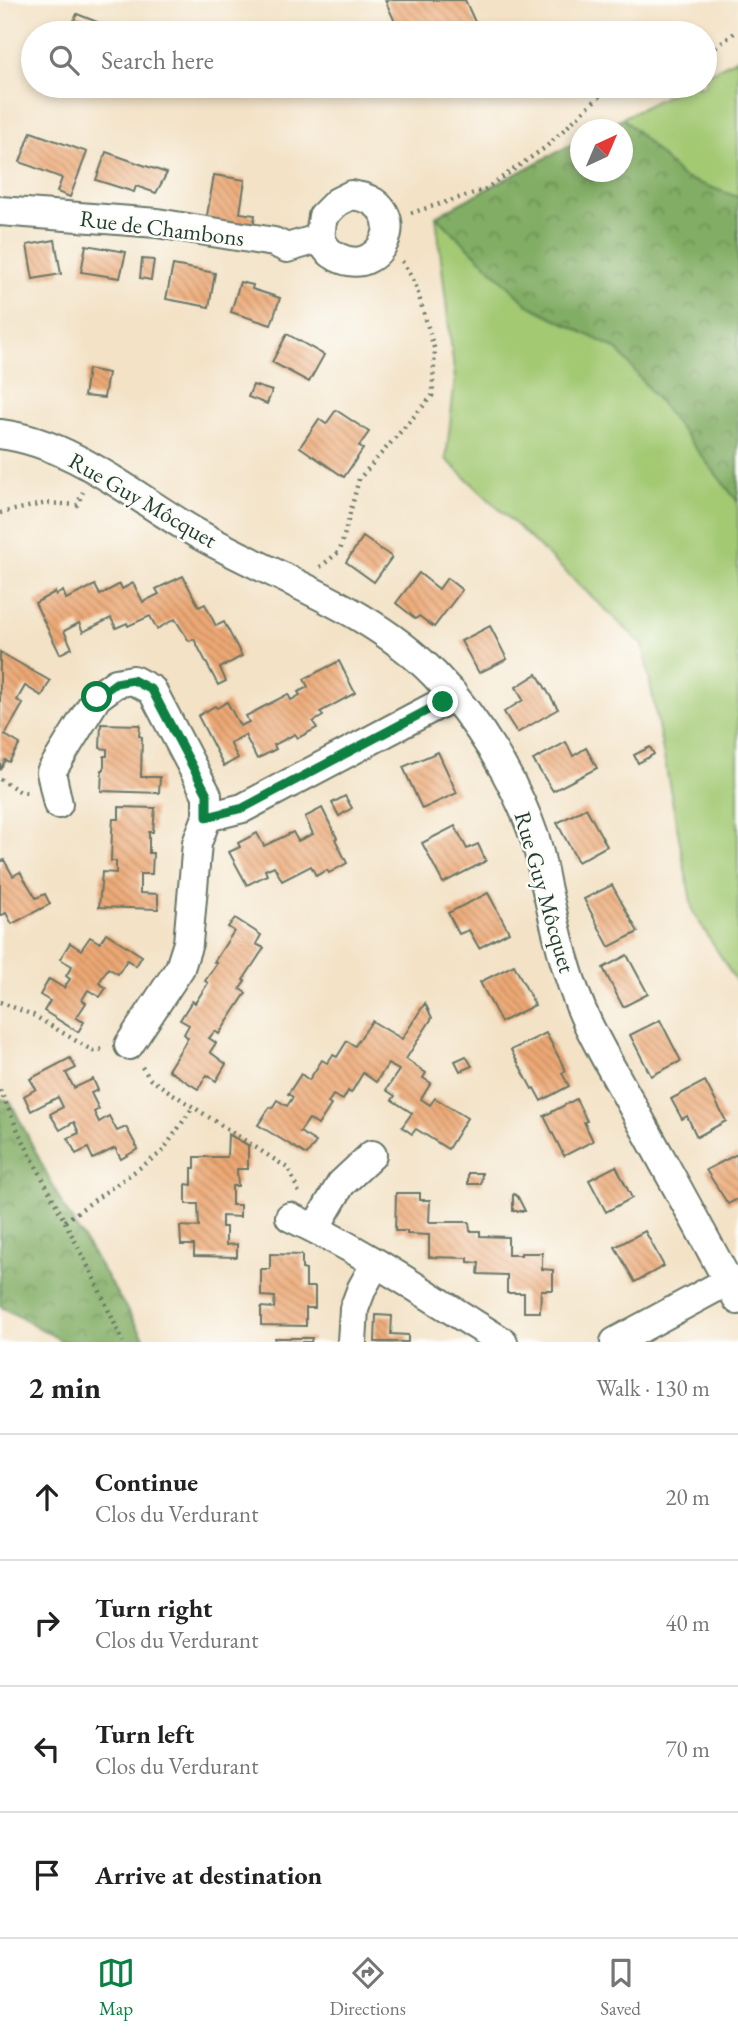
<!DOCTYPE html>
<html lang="en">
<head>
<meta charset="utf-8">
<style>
  body { margin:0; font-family:"EB Garamond",serif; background:#f2f2f2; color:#222 }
  .compass { position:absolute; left:570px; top:119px; width:63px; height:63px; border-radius:50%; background:#fff; box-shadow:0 4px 10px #0003; rotate:44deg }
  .stop { position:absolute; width:21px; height:21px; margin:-16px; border:5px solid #0b8043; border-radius:50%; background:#fff }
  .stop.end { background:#0b8043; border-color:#fff; box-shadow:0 2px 7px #0008 }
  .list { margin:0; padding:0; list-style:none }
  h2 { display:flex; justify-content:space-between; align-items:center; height:91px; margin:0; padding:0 28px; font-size:30px }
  h2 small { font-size:23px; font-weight:400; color:#767676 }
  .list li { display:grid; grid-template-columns:46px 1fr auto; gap:21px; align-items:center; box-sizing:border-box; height:126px; padding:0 28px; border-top:2px solid #e0e0e0 }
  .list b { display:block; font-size:26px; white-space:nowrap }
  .list p { margin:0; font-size:23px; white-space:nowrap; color:#767676 }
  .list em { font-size:23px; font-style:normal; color:#767676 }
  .icon { flex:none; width:38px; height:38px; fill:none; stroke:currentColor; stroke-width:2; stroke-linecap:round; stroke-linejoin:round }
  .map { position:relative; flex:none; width:738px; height:1342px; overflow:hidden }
  .search { position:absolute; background:#fff; box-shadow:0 4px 10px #0003; left:21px; right:21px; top:21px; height:77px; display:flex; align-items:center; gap:18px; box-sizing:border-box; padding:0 24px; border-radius:38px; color:#767676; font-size:26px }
  .sheet { height:595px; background:#fff }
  nav { display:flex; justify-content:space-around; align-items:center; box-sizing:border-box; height:98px; border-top:2px solid #e0e0e0; background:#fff; font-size:19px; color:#767676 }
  nav a { display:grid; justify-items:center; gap:4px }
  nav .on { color:#0b8043 }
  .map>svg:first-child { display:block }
  .green { fill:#a3c973; stroke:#618354; stroke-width:2 }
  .forest { fill:url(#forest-crowns); stroke:#50754c; stroke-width:2 }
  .building { fill:url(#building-back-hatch) }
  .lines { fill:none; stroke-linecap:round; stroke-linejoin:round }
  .street-casing { stroke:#697767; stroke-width:32 }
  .path { stroke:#697767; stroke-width:4.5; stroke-dasharray:2 5; stroke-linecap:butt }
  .street { stroke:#fff; stroke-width:28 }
  .route { stroke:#0b8043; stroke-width:9 }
  .labels { text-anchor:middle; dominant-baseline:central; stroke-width:5; stroke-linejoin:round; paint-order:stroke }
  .street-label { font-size:23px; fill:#1f3d34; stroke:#fdfcf7 }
</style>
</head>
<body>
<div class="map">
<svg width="738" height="1342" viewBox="0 0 738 1342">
  <defs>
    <pattern id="forest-crowns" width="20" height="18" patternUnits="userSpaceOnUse" patternTransform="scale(1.75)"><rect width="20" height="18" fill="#82ad65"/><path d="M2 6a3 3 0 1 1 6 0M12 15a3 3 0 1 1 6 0" fill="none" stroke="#6a8e54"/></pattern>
    <pattern id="building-back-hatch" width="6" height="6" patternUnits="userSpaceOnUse" patternTransform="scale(1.75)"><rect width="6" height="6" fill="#eda874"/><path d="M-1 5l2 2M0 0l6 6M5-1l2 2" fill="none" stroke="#bf8a60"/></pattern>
  </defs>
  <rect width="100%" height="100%" fill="#fdfcf7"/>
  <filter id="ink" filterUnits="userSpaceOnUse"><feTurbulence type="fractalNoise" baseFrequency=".0143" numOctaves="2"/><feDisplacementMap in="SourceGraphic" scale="14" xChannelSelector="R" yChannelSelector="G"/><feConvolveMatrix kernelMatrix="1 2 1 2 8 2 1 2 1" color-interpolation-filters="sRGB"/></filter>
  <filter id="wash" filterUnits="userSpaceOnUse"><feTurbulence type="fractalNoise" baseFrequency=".00686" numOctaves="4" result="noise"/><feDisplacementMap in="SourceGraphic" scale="28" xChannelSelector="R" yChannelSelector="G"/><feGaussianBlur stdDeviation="1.57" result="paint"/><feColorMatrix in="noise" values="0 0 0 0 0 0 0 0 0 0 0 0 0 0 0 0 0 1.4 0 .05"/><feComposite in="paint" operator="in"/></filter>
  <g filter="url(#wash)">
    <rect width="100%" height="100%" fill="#f3e2c6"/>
    <polygon class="green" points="738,58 738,984 693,912 643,645 446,459 455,379 436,216 580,140 580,172 622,172 622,130 601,129 685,86 705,86 705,75"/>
    <g class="forest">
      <polygon points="623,118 682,177 738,197 738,502 618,350 528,305 436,216 580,140 580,172 622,172 622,130 601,129"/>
      <polygon points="0,1099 10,1101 63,1206 147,1342 64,1342 0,1306"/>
    </g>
    <g id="blocks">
      <g class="building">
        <polygon points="385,0 465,0 480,33 400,33"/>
        <polygon points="77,14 110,27 107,33 68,33"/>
        <polygon points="31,132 87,152 70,197 57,192 62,178 20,162"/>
        <polygon points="106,152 143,165 167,173 156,193 136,186 134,192 96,180"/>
        <polygon points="214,175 245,180 240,213 255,215 253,229 206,221"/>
        <polygon points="55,240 61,274 33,279 27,245"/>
        <polygon points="86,245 126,252 120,278 81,272"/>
        <polygon points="142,259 154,260 151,280 140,278"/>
        <polygon points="173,265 215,273 209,307 166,299"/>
        <polygon points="240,282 253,285 252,289 280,298 271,325 231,312"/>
        <polygon points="287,334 324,355 309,382 272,362"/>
        <polygon points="88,369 108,373 104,398 84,396"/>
        <polygon points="253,385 272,391 267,404 248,397"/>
        <polygon points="336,410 369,432 359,446 363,449 344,477 300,447 319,419 326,424"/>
        <polygon points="363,537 392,557 374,582 346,562"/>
        <polygon points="419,573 439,589 447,578 462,590 434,627 419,616 416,619 396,603"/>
        <polygon points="183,576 199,607 205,604 216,626 224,622 242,656 220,668 226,681 218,685 194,639 189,641 175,619 157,629 150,616 128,626 127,623 116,628 111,618 83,632 79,623 64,631 72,648 60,654 35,603 55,592 56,595 63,591 66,599 95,585 100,595 120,584 122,589 133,583 143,602 159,594 156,589"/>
        <polygon points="490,626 507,659 479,673 461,641"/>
        <polygon points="0,652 50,681 42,696 25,686 17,700 23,704 5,735 20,744 9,762 5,760 0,770"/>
        <polygon points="339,661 355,693 320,712 323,716 313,722 317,728 298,738 295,734 274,745 276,749 257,759 245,735 230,743 238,758 224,766 198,716 215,706 217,708 227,702 240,726 249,722 246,716 288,694 291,700 300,695 298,692 308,687 304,679"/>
        <polygon points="537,674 558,709 517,733 504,712 523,700 516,687"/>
        <polygon points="101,724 140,725 139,736 142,737 141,777 160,777 159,793 101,791 102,770 104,770 104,756 107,756 107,749 100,748"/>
        <polygon points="566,742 573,756 586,748 597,768 553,791 533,760"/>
        <polygon points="650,747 654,754 638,763 634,755"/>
        <polygon points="438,752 457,793 422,809 403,767"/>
        <polygon points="345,796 352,808 339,816 332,803"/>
        <polygon points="119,807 155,808 153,832 149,832 149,853 153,853 152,874 140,874 140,893 158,894 158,909 99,907 102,872 116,873 116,861 111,861 112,831 113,819 119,819"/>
        <polygon points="322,808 337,838 335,839 347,863 329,873 327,870 316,876 311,866 282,881 274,866 265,870 267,875 247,885 229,852 240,847 238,843 257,833 264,846 293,832 298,841 313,834 305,817"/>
        <polygon points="586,808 607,846 578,862 557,823"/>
        <polygon points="455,826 467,849 478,844 486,861 443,883 422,843"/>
        <polygon points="4,860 13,876 20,872 36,898 45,894 50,904 12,924 6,913 0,916 0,862"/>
        <polygon points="612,885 638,932 609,947 584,899"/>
        <polygon points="488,893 509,932 479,948 469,930 459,934 448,913"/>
        <polygon points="235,918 261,935 256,944 264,948 243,980 245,981 240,989 246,993 219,1034 215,1031 209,1038 216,1043 210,1052 226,1064 216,1081 207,1075 198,1089 168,1070 188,1038 184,1034 189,1025 180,1020 192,1001 195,1003 208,983 205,981 217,963 214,962 234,931 228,927"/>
        <polygon points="106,933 142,956 136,966 127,960 118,974 108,968 99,983 106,988 100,997 88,990 82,1000 86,1003 76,1018 84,1022 78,1032 44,1011 50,1001 40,995 49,979 64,988 70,979 66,976 72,966 60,959 70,943 81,950 90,937 100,943"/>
        <polygon points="627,955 648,994 623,1007 603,968"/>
        <polygon points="514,965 535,1005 501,1022 480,982"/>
        <polygon points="425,1003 432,1018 406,1059 426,1073 423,1078 431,1083 421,1099 430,1105 435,1098 467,1118 448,1149 416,1129 412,1134 402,1127 412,1113 392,1100 395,1096 386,1090 399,1070 388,1064 376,1082 363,1073 351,1093 348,1091 343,1100 333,1095 328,1103 331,1105 318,1125 309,1119 300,1132 316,1142 307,1155 258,1125 270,1107 272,1108 277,1100 287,1106 293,1097 288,1094 301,1074 309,1080 322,1060 327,1063 333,1055 337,1057 347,1041 355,1046 372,1021 402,1039"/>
        <polygon points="660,1020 681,1061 651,1076 630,1035"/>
        <polygon points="546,1033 566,1071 562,1073 569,1086 541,1101 534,1088 532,1089 511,1050"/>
        <polygon points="466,1056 472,1066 460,1071 455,1061"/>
        <polygon points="70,1058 76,1068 66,1073 74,1088 93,1079 98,1090 91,1093 99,1109 94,1112 99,1122 109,1116 117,1131 126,1127 138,1149 121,1159 115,1148 93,1159 88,1148 76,1154 68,1138 79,1133 74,1122 60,1130 50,1114 63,1107 58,1097 31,1111 24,1096 36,1089 30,1079"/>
        <polygon points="705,1081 726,1121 697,1137 687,1116 682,1119 671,1099"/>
        <polygon points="576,1099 587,1121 584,1122 593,1141 564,1156 544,1116"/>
        <polygon points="228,1134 248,1145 248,1169 237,1169 238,1186 232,1186 232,1205 240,1205 240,1217 222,1216 222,1227 226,1227 226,1245 237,1244 237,1257 194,1256 194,1245 181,1245 180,1226 199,1227 198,1204 186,1204 186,1184 192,1185 192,1168 195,1168 195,1157 227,1157"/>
        <polygon points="737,1154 738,1199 728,1204 706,1170"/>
        <polygon points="616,1166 632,1198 606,1212 589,1180"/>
        <polygon points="468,1173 482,1173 481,1184 468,1184"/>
        <polygon points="396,1193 420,1193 420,1200 430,1200 429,1222 469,1222 470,1231 480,1231 480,1236 508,1237 508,1255 521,1255 521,1253 542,1253 542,1269 553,1270 553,1290 541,1290 540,1312 524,1312 524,1293 507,1293 507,1275 478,1274 479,1263 468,1262 468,1258 429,1257 429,1235 407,1234 407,1231 395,1231"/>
        <polygon points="514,1194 518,1197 525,1211 513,1211 513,1195"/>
        <polygon points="645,1231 664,1266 635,1282 615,1247"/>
        <polygon points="270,1254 302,1255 302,1269 306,1270 306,1287 315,1287 315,1308 306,1308 306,1326 261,1325 261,1307 274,1308 275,1297 261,1296 261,1269 270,1269"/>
        <polygon points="376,1315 392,1316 391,1334 408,1335 408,1342 375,1342"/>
        <polygon points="275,1338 312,1338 311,1342 275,1342"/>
      </g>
    </g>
  </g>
  <g filter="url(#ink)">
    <use href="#blocks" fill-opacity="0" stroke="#697767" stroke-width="2"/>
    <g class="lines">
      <defs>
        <g id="street">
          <path d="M351,195C365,197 376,200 384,213C394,231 382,255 362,261C346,264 325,255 321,238C320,232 322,223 323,216L337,202Z"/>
          <polyline points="0,211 157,223 274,242 287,248 321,238"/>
          <path d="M0,434C74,443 135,498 198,534C277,579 370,608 435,675C477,718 516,782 535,839C540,854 543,870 546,886C557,933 567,980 588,1024C602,1053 619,1081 634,1109C669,1173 704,1236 738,1300"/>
          <polyline points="58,804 51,772 97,697 116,683 133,680 152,690 207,795 207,817 243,808 443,702 452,693"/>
          <polyline points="129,1045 180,968 188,943 197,843 207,817"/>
          <path d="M290,1217C364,1251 433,1299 503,1342"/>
          <polyline points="315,1228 341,1184 372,1155"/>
          <polyline points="352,1342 354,1309 362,1288 376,1263"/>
          <polyline points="615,1342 728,1281"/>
        </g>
      </defs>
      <use href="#street" class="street-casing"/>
      <g class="path">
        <polyline points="705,56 738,30"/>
        <polyline points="411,213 484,190 546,147 610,86"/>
        <polyline points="0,513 47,503 77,505 83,492"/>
        <polyline points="320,567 340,551 359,479 432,396 435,351 415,283 402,261"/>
        <polyline points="0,779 21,792 31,793"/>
        <polyline points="0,1002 33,1015 93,1051 104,1049"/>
        <polyline points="142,1067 150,1079 289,1169 300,1195"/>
        <polyline points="0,1090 19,1133 93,1276 123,1342"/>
        <polyline points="65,1221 162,1152 193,1107"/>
      </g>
      <use href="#street" class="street"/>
    </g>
  </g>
  <g class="lines" filter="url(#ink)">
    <polyline class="route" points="97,697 116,683 133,680 152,690 207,794 207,817 243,808 443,702"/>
  </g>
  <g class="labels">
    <g class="street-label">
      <text transform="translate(162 228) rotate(7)">Rue de Chambons</text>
      <text transform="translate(143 500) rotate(30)">Rue Guy Môcquet</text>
      <text transform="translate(545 892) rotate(74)">Rue Guy Môcquet</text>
    </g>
  </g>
</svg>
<svg class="compass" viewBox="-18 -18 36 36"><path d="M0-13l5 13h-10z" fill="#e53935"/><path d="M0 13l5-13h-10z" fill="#767676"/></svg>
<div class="stop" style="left:97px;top:697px"></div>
<div class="stop end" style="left:443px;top:702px"></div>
<div class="search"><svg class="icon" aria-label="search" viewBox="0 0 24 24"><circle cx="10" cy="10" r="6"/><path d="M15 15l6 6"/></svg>Search here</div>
</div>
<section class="sheet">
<h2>2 min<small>Walk · 130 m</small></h2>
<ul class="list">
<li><svg class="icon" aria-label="ahead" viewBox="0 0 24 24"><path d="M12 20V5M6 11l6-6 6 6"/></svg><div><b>Continue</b><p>Clos du Verdurant</p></div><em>20 m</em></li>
<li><svg class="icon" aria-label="right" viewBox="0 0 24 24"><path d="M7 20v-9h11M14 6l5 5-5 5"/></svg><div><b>Turn right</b><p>Clos du Verdurant</p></div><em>40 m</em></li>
<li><svg class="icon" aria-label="left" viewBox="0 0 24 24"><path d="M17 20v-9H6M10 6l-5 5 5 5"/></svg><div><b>Turn left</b><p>Clos du Verdurant</p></div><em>70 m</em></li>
<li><svg class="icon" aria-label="arrive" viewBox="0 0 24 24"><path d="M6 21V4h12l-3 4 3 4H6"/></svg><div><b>Arrive at destination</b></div></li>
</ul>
</section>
<nav>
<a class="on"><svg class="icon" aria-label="map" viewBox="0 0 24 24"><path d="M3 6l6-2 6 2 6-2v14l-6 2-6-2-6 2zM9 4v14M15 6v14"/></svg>Map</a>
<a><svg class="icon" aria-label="directions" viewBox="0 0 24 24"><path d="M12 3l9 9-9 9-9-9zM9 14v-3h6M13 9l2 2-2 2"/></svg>Directions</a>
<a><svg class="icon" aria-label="saved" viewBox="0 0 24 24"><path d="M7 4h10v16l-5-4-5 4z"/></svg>Saved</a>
</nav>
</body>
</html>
